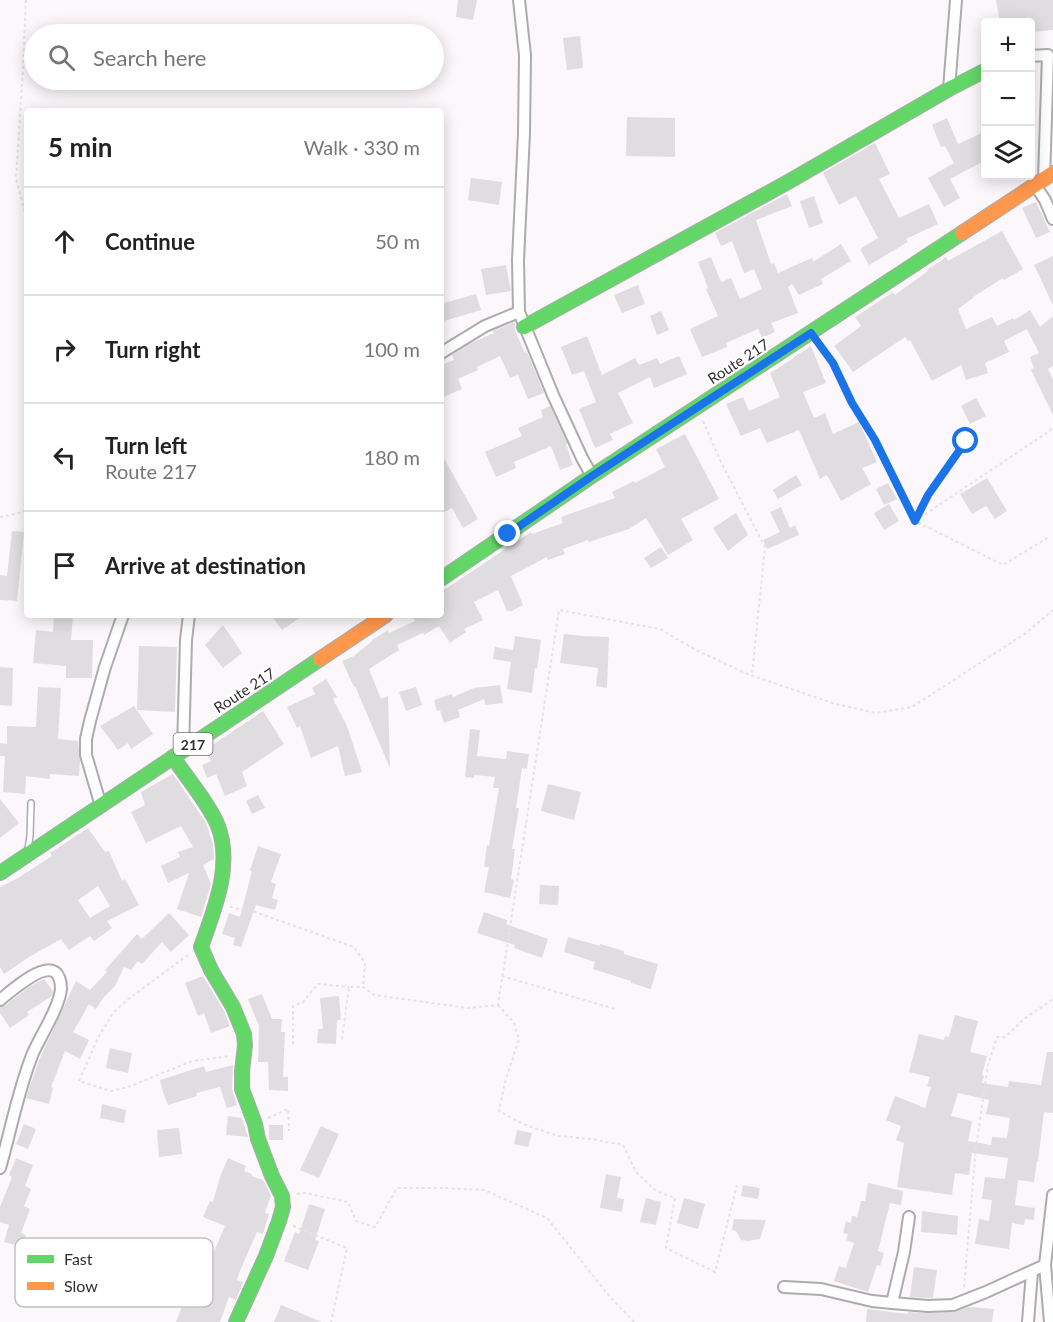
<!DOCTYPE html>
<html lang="en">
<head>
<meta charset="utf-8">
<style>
  body { margin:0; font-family:Lato,sans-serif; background:#f2f2f2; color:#222 }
  .controls { position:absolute; right:18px; top:18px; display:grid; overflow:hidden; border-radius:6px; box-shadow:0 3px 15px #0003 }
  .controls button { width:54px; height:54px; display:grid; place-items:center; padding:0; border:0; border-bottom:2px solid #e0e0e0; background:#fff; color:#222; font:30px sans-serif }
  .stop { position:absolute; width:18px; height:18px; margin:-14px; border:4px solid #1a73e8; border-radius:50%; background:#fff }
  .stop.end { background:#1a73e8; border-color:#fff; box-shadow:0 2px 6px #0008 }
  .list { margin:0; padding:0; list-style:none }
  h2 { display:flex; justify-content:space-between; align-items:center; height:78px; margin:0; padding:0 24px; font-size:26px }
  h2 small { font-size:20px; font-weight:400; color:#767676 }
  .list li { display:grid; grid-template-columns:39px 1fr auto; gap:18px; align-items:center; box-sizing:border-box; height:108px; padding:0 24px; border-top:2px solid #e0e0e0 }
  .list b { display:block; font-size:22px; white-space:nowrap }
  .list p { margin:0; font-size:20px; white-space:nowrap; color:#767676 }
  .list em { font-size:20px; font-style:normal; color:#767676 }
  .icon { flex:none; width:33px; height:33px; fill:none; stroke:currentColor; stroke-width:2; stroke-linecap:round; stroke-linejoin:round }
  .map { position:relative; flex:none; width:1053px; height:1322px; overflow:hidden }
  .search { position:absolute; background:#fff; box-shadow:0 3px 15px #0003; left:24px; top:24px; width:420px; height:66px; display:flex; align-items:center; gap:15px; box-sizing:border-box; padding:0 21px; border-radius:33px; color:#767676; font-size:22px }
  .panel { position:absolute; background:#fff; box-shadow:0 3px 15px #0003; left:24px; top:108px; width:420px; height:510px; border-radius:6px }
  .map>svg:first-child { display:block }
  .building { fill:#e0dde0; fill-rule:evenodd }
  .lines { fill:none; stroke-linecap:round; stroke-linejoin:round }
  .lane-casing { stroke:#adabad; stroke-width:8 }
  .street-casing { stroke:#adabad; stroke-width:14 }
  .fast-casing { stroke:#adabad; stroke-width:16 }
  .slow-casing { stroke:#adabad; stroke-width:16 }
  .path { stroke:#e3e3e3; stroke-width:2; stroke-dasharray:3 3; stroke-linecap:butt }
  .lane { stroke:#fefefe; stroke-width:5 }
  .street { stroke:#fefefe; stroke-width:10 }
  .fast { stroke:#63d668; stroke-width:14 }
  .slow { stroke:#ff974d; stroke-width:14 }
  .route { stroke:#1a73e8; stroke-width:8 }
  .labels { text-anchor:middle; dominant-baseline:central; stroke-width:4.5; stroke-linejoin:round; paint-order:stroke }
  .shield { fill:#fff; stroke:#706e70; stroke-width:1.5 }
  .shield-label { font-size:14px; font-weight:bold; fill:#333033 }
  .street-label { font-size:15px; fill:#333033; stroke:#fff }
  .key { fill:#fff; stroke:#c2c1c2; stroke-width:1.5 }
  .key-label { font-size:16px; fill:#333033 }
</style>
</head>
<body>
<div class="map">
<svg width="1053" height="1322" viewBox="0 0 1053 1322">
  <rect width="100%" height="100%" fill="#fbf7fb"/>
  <g class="building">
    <polygon points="458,0 477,0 473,20 456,17"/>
    <polygon points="996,0 1053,0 1053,30 1030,32 1030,22 1000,22"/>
    <polygon points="580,36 583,68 567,70 563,38"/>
    <polygon points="627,117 675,118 675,157 626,156"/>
    <polygon points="947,118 958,144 986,131 986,160 950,179 960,198 944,207 928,178 954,163 945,146 941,147 932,125"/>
    <polygon points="875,143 890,174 879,179 899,218 929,204 938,224 906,239 908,242 869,265 860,249 878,238 856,196 839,205 823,173"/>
    <polygon points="471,178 502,182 499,205 468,200"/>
    <polygon points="787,194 792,206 756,220 771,264 774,263 778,273 812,258 813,262 841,244 851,261 821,279 823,284 799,295 792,284 788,287 798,313 771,323 775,332 762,338 758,329 726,343 727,347 702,357 690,329 718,316 706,289 708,288 698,262 711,257 721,282 731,278 740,299 762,289 754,269 744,273 732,241 721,246 715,233"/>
    <polygon points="814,196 823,223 809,228 800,201"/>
    <polygon points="1036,202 1050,232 1036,238 1022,208"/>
    <polygon points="1002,231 1023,269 1004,280 1003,278 973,297 973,298 958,309 966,329 992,317 997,326 1013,318 1014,320 1030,310 1040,327 1053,316 1053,366 1048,369 1053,380 1053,415 1031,370 1034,368 1030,357 1039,353 1027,329 1004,341 1009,352 985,363 988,373 966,380 961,365 932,381 910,340 908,341 905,337 853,372 834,346 861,326 855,317 893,292 895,295 928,271 927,270 946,257 948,261"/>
    <polygon points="1053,256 1053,305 1034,265"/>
    <polygon points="506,265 511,291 486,295 481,269"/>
    <polygon points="638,285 645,304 622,313 614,295"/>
    <polygon points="476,294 481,310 441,322 441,304"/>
    <polygon points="661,311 669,330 657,335 650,316"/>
    <polygon points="515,322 515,331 525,353 527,352 544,393 528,399 518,375 510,378 500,356 477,367 478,370 458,379 462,389 441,398 441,365 454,360 452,355 469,344 494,333 493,331"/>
    <polygon points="587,336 602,375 635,358 639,365 657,358 660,364 679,356 687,374 654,388 650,377 618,393 633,423 610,434 613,440 595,448 579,409 596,402 584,371 572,375 561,347"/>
    <polygon points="811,346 826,383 803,392 814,418 825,413 833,434 859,422 877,462 862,468 871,484 841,501 827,475 820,479 799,430 767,443 760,428 741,436 726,404 743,397 749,411 780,397 770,373 794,358 794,357"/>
    <polygon points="976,398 986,416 970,424 961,406"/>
    <polygon points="550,406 567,443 566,444 573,465 560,470 551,446 514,462 516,468 496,477 485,452 522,436 518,428 543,417 541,410"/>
    <polygon points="685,434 719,499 681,519 693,540 668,555 646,518 629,529 589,542 588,540 563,549 565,554 548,560 547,557 511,576 523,605 512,611 507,611 498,590 474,602 483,620 464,629 466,632 450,643 439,626 424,635 423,633 397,645 399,650 369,669 381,699 388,696 390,768 355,686 354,687 342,661 354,656 372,641 372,640 388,630 389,633 415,621 411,615 441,615 441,590 447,588 531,532 532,534 563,523 561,517 615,498 612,492 634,481 635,483 665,467 656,449"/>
    <polygon points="441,453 478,519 463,528 452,508 441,514"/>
    <polygon points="796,475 802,485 778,499 773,490"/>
    <polygon points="987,478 1007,511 995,519 986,506 972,514 960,494"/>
    <polygon points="888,483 897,499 884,505 876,489"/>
    <polygon points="889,504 899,521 884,530 874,513"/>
    <polygon points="781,507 790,528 795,525 799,535 767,549 763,540 780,532 770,512"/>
    <polygon points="736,513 748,535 728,551 713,528"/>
    <polygon points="12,531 24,532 17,601 0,600 0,575 7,576"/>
    <polygon points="661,547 668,558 651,568 644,558"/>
    <polygon points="54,615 73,615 71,640 93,640 92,678 66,678 66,666 33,663 36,630 53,632"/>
    <polygon points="271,615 304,615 282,630"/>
    <polygon points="223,625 242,653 223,668 205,645"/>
    <polygon points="564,634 582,636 609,637 607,688 596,686 598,668 560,663"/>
    <polygon points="515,636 541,640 537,669 535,668 532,693 507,689 511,662 493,659 495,647 513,650"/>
    <polygon points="139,646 177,647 175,712 137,710"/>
    <polygon points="0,667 13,668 12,706 0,705"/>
    <polygon points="326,679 337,697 333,699 347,726 362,772 345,776 338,746 311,758 300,726 297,728 287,707 315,694 312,688"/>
    <polygon points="500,685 503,703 485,705 484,699 458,710 460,717 444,723 440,710 437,711 434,700 452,694 453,697 474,688"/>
    <polygon points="38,687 61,688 58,739 78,741 80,761 79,776 50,774 50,779 26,776 25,794 3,792 5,756 0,756 0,743 7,744 7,726 36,727"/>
    <polygon points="416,687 422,705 406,711 399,692"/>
    <polygon points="134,706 153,734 131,749 128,743 118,750 100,726"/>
    <polygon points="263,711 284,744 242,772 247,786 225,796 216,774 207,778 202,765 211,761 206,749"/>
    <polygon points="470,729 480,730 477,756 506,759 507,751 529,754 527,769 522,768 516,808 519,808 512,849 515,849 511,879 514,880 510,898 484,892 489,867 484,867 487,845 489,846 499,788 493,788 495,777 474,775 474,778 465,777"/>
    <polygon points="173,774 206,823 213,844 214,859 203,865 211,884 201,917 177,909 189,873 168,883 161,866 180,857 178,852 193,847 181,826 146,843 131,812 145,805 141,792"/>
    <polygon points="548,784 581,792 574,820 541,811"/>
    <polygon points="258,795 265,808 252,814 246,801"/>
    <polygon points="0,799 19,823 0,838"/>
    <path d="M88,828L105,852L109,851L122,881L125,879L139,905L107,921L112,928L94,941L90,936L69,950L61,939L29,957L4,974L0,967V887L18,878L52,856L50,853ZM98,886L110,906L90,918L78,900Z"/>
    <polygon points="258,846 281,854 271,882 276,884 272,898 278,900 275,910 256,905 241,947 233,945 235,938 222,934 229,913 240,917 252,871 250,870"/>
    <polygon points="540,885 559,886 558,905 539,904"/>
    <polygon points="484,912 507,920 506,924 548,939 542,958 514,948 515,945 477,933"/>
    <polygon points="169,913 189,935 171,952 162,942 142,964 138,961 131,970 124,967 115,986 104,997 96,1009 89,1004 73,1032 89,1040 80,1059 65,1051 51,1087 53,1088 49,1104 26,1098 39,1060 76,981 90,990 107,972 105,970 137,934 142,939"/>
    <polygon points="568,937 600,946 600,944 624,951 624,954 658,964 651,989 631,983 631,981 593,969 595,962 564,952"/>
    <polygon points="203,976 224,1011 230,1026 211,1033 204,1013 198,1016 185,983"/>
    <polygon points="44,979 53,991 52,996 27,1012 29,1015 10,1028 0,1013 0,1007 5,1006 30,986"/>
    <polygon points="262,994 272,1019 282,1019 281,1032 285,1032 283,1077 288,1077 288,1091 269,1090 268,1062 258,1062 259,1026 248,999"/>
    <polygon points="339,996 341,1020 337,1020 336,1044 317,1043 318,1029 323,1029 320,998"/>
    <path d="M955,1015L978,1021L970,1052L987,1056L982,1075L984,1076L982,1083L1008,1087L1009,1081L1041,1085L1047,1052H1053V1113L1044,1112L1038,1161H1037L1034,1182L1018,1180L1015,1205L1035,1208L1034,1220L1025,1219L1024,1225L1012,1223L1009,1249L975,1244L979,1219L989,1221L992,1200L982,1199L985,1177L1005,1179L1008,1158L972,1153L969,1175L955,1173L952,1195L897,1187L904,1143L896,1140L901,1126L886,1120L895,1096L925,1108L931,1087L927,1086L930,1077L909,1072L919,1034L944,1040L945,1036L949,1037ZM958,1093L989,1100L986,1114L1010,1118L1007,1138L992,1137L991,1145L968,1141L972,1121L951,1116Z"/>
    <polygon points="110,1048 132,1053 128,1073 106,1068"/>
    <polygon points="233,1065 232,1089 237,1105 227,1108 220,1087 196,1093 197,1096 168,1105 163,1092 160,1080 204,1066 206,1072"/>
    <polygon points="102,1104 126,1110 124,1123 100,1118"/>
    <polygon points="228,1116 242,1118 248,1137 226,1135"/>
    <polygon points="24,1124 36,1129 28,1149 16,1144"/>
    <rect x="269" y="1125" width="14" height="15"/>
    <polygon points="321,1126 339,1134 319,1178 300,1170"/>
    <polygon points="179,1128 182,1154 159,1157 157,1130"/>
    <polygon points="517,1130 532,1133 528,1147 514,1144"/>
    <polygon points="16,1158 33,1165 25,1186 31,1189 24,1206 30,1209 21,1233 26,1235 23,1247 4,1242 9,1225 0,1222 0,1207 12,1177 9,1175"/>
    <polygon points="228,1158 246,1166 244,1171 252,1174 252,1176 263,1180 271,1195 265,1213 269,1214 263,1234 257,1232 239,1273 237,1280 243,1282 236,1300 229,1297 220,1322 176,1322 188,1290 196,1293 225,1226 203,1217 210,1201 213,1202 220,1177"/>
    <polygon points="606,1174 621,1177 617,1198 624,1199 622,1212 600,1208"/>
    <polygon points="868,1183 903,1191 901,1205 890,1203 878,1251 884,1253 880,1266 877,1265 868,1292 834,1281 839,1266 846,1268 854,1243 846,1240 848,1234 843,1233 846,1221 851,1223 852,1216 857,1217 861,1201 865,1201"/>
    <polygon points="743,1185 760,1188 758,1199 741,1196"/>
    <polygon points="646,1198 661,1202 656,1225 640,1222"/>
    <polygon points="684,1198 705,1204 698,1229 677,1223"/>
    <polygon points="309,1204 325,1209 315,1240 319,1241 308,1270 284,1261 295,1232 299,1234"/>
    <polygon points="922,1211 958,1216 957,1235 921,1232"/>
    <polygon points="734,1219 766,1220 760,1239 748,1241 741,1240 736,1231 732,1230"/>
    <polygon points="914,1267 937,1270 933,1298 910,1297"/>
    <polygon points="281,1305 322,1322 274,1322"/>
    <polygon points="969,1307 994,1309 992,1322 866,1322 867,1309 908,1314 908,1312 928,1313 953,1312"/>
  </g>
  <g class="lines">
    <defs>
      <polyline id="lane" points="28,849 30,836 31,803"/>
      <g id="street">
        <polyline points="519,0 525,55 524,133 518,260 519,312 553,395 582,458 592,476"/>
        <polyline points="1030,56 1048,55 1044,179"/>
        <polyline points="949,89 956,0"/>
        <polyline points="1035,185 1045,200 1053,219"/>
        <polyline points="441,353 485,326 519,312"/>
        <polyline points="183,750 186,640 189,615"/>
        <polyline points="101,806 86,755 86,739 90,721 105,667 123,615"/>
        <path d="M0,1000C10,992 42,963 55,972C60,976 61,983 61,989C59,1008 41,1035 33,1053C18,1090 11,1130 0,1168"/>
        <polyline points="909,1217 904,1252 892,1303 928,1306 953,1305 986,1292 1045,1265 1053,1195"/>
        <polyline points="1045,1265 1050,1322"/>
        <polyline points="784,1287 821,1289 872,1301 892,1303"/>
        <polyline points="1028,1322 1032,1272"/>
      </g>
      <g id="fast">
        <polyline points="524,327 788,182 949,89 986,70"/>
        <polyline points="441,579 592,476 962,233"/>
        <path d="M173,757C186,777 210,805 218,826C233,866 214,910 201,947L211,970L233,1007L244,1034L245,1045L242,1071V1089L255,1124L258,1139L272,1176L282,1196L283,1207L279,1221L266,1256L236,1322"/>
        <polyline points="0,873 320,659"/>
      </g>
      <g id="slow">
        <polyline points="962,233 1053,173"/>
        <polyline points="320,659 386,615"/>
      </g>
    </defs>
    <use href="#lane" class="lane-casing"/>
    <use href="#street" class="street-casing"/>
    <use href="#fast" class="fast-casing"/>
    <use href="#slow" class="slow-casing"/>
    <g class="path">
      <polyline points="26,0 23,68 16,179 27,220"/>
      <polyline points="820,345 833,363 852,403 875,440 915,521 1003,565 1049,537"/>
      <polyline points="703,421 721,462 765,547 752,675"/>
      <polyline points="0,517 24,512 27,471"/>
      <polyline points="916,518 928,495 966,441"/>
      <polyline points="915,521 1048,432 1053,427"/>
      <polyline points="230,907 255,912 354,947 365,963 363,987"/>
      <polyline points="188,955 127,1000 113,1013 98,1038 79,1081 111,1091 128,1087 192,1061 230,1056"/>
      <polyline points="502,976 615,1009"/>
      <polyline points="498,1005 514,1023 519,1039 505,1082 499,1111 523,1124 558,1136 591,1139 623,1145 636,1172 656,1191 675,1198 666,1248 715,1272 737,1185"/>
      <polyline points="342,1039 349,987 363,987 374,995 468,1008 498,1005 559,610 660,629 696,650 745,673 832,703 876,713 912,707 1026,633 1053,610"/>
      <polyline points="293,1044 293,1006 303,1002 318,984 349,987"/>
      <polyline points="268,1118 288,1109 289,1131"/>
      <polyline points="297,1194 305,1193 348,1202 356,1221 375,1227 397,1188 444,1188 484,1190 547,1218 610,1297 634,1322"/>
      <polyline points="293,1226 347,1248 331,1322"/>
      <polyline points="964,1287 976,1147 988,1065 997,1037 1005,1037 1024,1019 1053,999"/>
    </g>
    <use href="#lane" class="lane"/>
    <use href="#street" class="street"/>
    <use href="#fast" class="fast"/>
    <use href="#slow" class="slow"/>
  </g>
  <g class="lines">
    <polyline class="route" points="508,534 592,476 811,333 833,363 852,403 875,440 915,521 928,495 966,441"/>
  </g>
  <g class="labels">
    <rect class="shield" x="173.5" y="733" width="39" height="22" rx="4.5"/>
    <g class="shield-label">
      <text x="193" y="744">217</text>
    </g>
    <g class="street-label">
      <text transform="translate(738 361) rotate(-33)">Route 217</text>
      <text transform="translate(244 690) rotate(-33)">Route 217</text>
    </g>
  </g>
  <rect x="15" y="1238" width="198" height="69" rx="9" class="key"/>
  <rect x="27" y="1255" width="27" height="8" fill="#63d668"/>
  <rect x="27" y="1282" width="27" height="8" fill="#ff974d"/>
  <g class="key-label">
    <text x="64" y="1265">Fast</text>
    <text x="64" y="1292">Slow</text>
  </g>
</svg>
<div class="controls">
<button>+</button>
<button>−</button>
<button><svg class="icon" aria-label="layers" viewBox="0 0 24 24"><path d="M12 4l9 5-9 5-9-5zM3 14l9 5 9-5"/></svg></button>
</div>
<div class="stop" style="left:966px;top:441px"></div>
<div class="stop end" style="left:508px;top:534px"></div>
<div class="search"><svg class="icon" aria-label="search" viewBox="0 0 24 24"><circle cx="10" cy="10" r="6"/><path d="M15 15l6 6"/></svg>Search here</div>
<section class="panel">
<h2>5 min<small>Walk · 330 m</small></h2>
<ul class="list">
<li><svg class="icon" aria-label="ahead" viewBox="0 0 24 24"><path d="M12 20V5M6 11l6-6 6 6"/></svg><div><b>Continue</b></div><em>50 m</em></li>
<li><svg class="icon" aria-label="right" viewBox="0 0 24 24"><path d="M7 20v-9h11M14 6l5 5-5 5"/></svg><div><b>Turn right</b></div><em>100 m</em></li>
<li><svg class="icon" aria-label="left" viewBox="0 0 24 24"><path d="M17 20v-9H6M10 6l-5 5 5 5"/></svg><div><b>Turn left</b><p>Route 217</p></div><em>180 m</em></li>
<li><svg class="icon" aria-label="arrive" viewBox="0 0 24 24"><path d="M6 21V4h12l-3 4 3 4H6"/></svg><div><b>Arrive at destination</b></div></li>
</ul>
</section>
</div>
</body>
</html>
